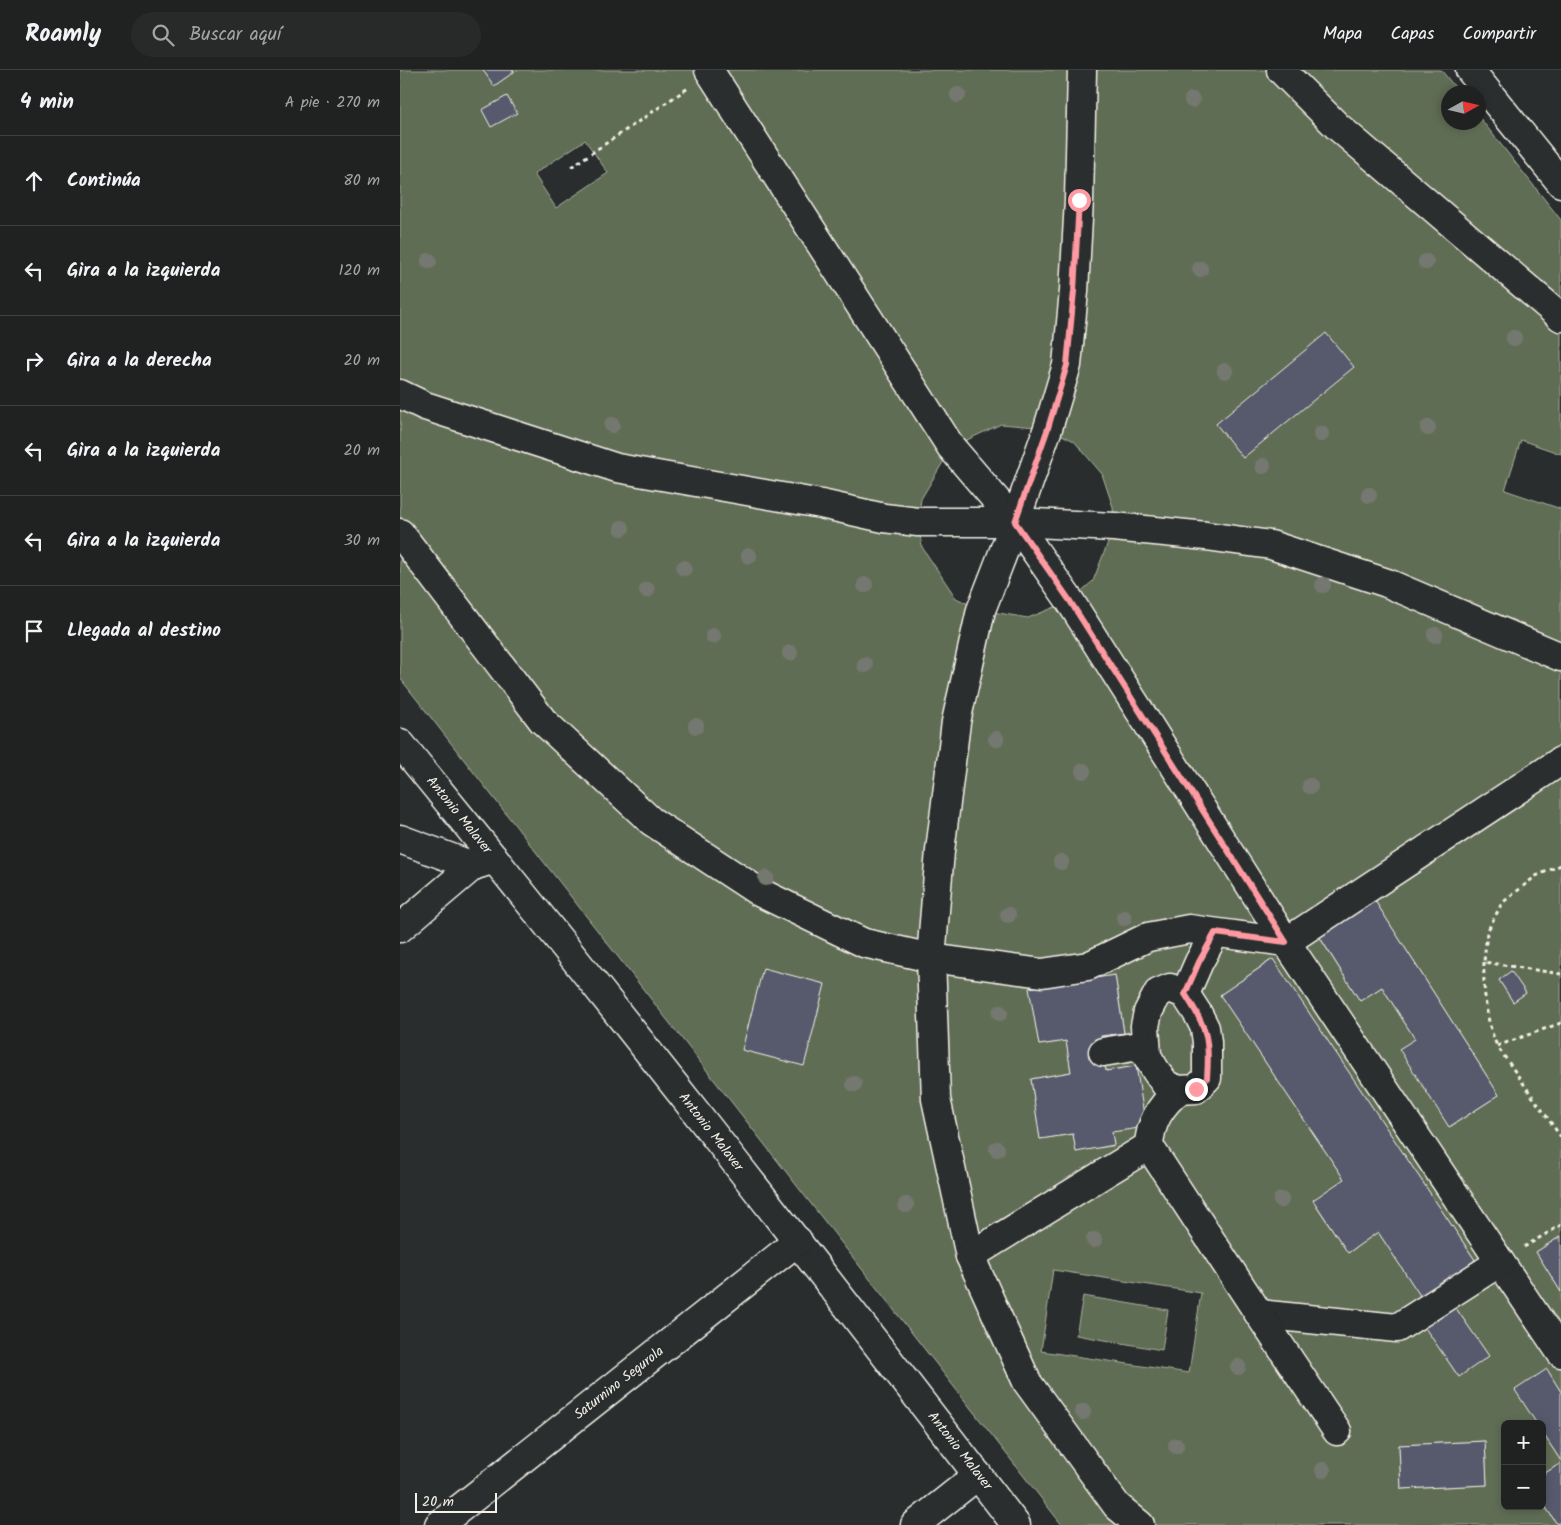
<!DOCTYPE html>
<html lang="es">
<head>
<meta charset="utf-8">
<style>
  body { margin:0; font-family:Kalam,sans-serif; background:#282a2a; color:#f1f3f6 }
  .controls { position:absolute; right:15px; bottom:15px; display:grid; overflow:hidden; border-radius:8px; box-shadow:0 2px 8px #0003 }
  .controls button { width:45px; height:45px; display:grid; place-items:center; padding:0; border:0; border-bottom:1px solid #3d3f40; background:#202222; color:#f1f3f6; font:25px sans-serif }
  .compass { position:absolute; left:1041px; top:15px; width:45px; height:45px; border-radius:50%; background:#202222; box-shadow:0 2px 8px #0003; rotate:82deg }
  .scale { position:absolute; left:15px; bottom:12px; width:82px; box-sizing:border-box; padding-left:5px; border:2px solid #f4f1e8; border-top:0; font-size:14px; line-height:18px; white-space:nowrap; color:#f4f1e8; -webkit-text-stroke:4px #2a2d2e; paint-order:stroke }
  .stop { position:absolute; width:15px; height:15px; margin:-11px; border:4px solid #ff9aa2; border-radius:50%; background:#fff }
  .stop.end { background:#ff9aa2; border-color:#fff; box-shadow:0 1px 5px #0008 }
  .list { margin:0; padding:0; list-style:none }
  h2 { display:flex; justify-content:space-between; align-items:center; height:65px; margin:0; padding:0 20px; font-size:21px }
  h2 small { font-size:16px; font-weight:400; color:#a2a4a5 }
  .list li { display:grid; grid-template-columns:32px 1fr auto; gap:15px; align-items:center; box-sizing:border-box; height:90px; padding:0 20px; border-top:1px solid #3d3f40 }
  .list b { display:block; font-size:19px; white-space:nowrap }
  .list em { font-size:16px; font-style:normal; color:#a2a4a5 }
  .icon { flex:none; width:28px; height:28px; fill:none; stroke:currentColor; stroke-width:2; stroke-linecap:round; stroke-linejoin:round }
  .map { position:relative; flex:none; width:1161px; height:1455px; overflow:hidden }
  header { display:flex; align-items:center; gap:30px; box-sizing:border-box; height:70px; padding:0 25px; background:#202222; border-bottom:1px solid #3d3f40 }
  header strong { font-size:24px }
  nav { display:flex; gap:28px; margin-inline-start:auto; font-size:18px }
  .search { width:350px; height:45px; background:#282a2a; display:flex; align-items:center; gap:12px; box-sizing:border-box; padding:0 18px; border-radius:28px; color:#a2a4a5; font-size:19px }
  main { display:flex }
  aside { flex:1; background:#202222 }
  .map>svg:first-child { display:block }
  .green { fill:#616d54; stroke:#aaaf9e; fill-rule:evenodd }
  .building { fill:#565a6c; stroke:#f4f1e8 }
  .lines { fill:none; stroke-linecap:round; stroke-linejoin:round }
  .minor-casing { stroke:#f4f1e8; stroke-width:31 }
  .path { stroke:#f4f1e8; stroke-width:3; stroke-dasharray:4 4; stroke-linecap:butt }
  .minor { stroke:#2a2d2e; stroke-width:28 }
  .tree { fill:#75786f }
  .route { stroke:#ff9aa2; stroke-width:6 }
  .labels { text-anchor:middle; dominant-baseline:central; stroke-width:4; stroke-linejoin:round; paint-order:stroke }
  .street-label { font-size:14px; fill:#f4f1e8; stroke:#2a2d2e }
</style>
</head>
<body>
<header>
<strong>Roamly</strong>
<div class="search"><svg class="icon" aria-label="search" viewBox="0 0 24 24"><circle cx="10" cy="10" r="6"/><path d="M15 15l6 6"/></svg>Buscar aquí</div>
<nav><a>Mapa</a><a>Capas</a><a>Compartir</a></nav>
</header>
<main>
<aside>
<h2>4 min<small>A pie · 270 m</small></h2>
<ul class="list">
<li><svg class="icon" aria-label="ahead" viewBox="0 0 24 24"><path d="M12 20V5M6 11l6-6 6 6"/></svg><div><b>Continúa</b></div><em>80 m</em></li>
<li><svg class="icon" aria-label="left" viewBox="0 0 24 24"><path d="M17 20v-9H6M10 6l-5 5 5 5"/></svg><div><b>Gira a la izquierda</b></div><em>120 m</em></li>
<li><svg class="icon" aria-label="right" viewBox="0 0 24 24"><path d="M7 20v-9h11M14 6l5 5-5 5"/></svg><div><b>Gira a la derecha</b></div><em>20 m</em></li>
<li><svg class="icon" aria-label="left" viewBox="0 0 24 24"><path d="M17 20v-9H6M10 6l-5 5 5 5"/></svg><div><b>Gira a la izquierda</b></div><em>20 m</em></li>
<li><svg class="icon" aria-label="left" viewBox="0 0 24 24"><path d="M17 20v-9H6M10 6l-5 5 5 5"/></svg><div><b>Gira a la izquierda</b></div><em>30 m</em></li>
<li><svg class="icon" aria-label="arrive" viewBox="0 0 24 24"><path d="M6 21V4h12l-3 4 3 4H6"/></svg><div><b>Llegada al destino</b></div></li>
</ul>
</aside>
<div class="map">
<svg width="1161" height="1455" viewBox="0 0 1161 1455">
  <rect width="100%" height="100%" fill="#2a2d2e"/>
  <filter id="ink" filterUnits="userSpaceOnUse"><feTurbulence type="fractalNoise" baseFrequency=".02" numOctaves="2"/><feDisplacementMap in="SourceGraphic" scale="10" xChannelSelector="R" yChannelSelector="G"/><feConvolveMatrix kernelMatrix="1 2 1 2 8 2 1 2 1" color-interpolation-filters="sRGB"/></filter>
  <g filter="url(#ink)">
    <g class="green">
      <path d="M0,0H83L94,16L114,2L113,0H1041L1059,22H1048V52H1078L1079,47L1161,150V384L1121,370L1105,420L1161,439V1166L1136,1182L1161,1222V1322L1147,1300L1137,1354H1105V1436H1142V1432L1157,1454L1161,1451V1455H662L0,608ZM107,26L116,43L83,40ZM185,70L208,103L156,138L134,104ZM601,354L648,358L674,371L702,404L713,437L714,457L693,511L670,531L628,548L581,540L556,528L522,477L518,452L521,429L552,377ZM970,823L1099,1025L1050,1057L1015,969L982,917L960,931L914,859ZM872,889L1075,1190L1021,1226L978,1162L948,1183L913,1131L944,1109L820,925ZM1111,902L1126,923L1113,932L1099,910ZM715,905L724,962L701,966L706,1001L736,996L712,1062L713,1076L676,1081L673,1064L640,1069L631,1009L671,1002L666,971L639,975L630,918ZM653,1200L801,1223L789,1303L641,1281ZM1054,1235L1088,1286L1058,1306L1024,1255ZM1085,1371L1087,1415L1001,1419L999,1375Z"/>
      <polygon points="683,1226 768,1240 762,1280 676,1265"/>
      <polygon points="1142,1362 1161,1391 1161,1393 1142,1405"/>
    </g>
    <g class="building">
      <polygon points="83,0 113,0 114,2 94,16"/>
      <polygon points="107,26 117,43 91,57 82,40"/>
      <polygon points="926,263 954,297 843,388 816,354"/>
      <polygon points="970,823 1099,1025 1049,1057 999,979 1015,969 982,917 960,931 914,858"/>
      <polygon points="873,889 1075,1190 1021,1227 978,1162 948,1183 913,1130 944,1109 820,925"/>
      <polygon points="363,898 425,914 404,996 342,980"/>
      <polygon points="1111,901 1126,923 1113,932 1099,910"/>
      <polygon points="715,905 724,963 701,966 706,1001 736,996 746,1057 712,1062 714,1075 676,1082 673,1064 640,1069 631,1009 671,1002 666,971 639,975 629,918"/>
      <polygon points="1161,1166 1161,1222 1136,1182"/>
      <polygon points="1053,1234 1089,1286 1059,1307 1023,1255"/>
      <polygon points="1147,1299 1161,1322 1161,1391 1142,1362 1142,1354 1137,1354 1115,1320"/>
      <polygon points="1085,1371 1087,1415 1001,1419 999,1375"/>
      <polygon points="1161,1393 1161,1451 1157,1454 1142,1432 1142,1405"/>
    </g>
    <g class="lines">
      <defs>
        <g id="minor">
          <polyline points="309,0 551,377 615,452 670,531 886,872 1161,1283"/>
          <polyline points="682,0 679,130 674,221 667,295 648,358 615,452 581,540 556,652 540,781 531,888 536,1029 570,1186 627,1312 717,1436 740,1455"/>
          <polyline points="881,0 937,56 1161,247"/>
          <polyline points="1070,0 1161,113"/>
          <polyline points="0,324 25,336 217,398 421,434 484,448 518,452 615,452 714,457 806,466 871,475 987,513 1161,587"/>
          <polyline points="0,463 143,651 251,751 359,822 464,873 531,888 642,903 688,896 748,867 789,859 886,872 1161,691"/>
          <path d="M0,673C211,930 414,1192 616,1455"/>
          <polyline points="0,769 73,796"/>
          <polyline points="0,858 73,796 95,789"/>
          <polygon points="770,918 785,924 798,944 805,958 807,972 807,1008 796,1019 779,1020 766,1015 756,1001 747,986 745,956 748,942 758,923"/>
          <polyline points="785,924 799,892 815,863"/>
          <polyline points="703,982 745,975"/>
          <polyline points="749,1076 859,1244 997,1258 1100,1192"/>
          <path d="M570,1186L749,1076C750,1052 761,1035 779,1020"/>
          <polyline points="859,1244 937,1361"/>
          <polyline points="39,1455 398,1171"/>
          <polyline points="515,1455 578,1405"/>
        </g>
      </defs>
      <use href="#minor" class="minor-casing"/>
      <g class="path">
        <polyline points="171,97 288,18"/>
        <polyline points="1161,795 1136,806 1102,833 1087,862 1084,892 1161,904"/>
        <path d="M1084,892C1083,921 1086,950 1097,976"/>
        <polyline points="1161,953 1097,976 1161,1067"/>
        <polyline points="1124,1177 1161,1155"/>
      </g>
      <use href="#minor" class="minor"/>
    </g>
    <g class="tree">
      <circle cx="558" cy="25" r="8"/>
      <circle cx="792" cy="30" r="8"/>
      <circle cx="29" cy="191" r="8"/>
      <circle cx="1026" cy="192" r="8"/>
      <circle cx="800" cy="199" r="8"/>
      <circle cx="1114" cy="268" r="8"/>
      <circle cx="825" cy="301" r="8"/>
      <circle cx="212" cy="355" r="8"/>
      <circle cx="1028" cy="358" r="8"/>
      <circle cx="921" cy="364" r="8"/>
      <circle cx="863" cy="396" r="8"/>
      <circle cx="969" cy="425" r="8"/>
      <circle cx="222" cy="458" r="8"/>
      <circle cx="349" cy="486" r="8"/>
      <circle cx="284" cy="498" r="8"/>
      <circle cx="465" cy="515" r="8"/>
      <circle cx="923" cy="515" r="8"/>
      <circle cx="247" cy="520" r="8"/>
      <circle cx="1035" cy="565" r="8"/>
      <circle cx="313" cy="566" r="8"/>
      <circle cx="390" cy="583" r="8"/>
      <circle cx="465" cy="595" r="8"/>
      <circle cx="296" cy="656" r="8"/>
      <circle cx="596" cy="669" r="8"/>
      <circle cx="683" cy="701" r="8"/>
      <circle cx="910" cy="716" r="8"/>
      <circle cx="661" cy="792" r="8"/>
      <circle cx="366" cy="808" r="8"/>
      <circle cx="608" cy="845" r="8"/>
      <circle cx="724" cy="848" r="8"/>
      <circle cx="600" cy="943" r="8"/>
      <circle cx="454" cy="1014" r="8"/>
      <circle cx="597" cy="1079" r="8"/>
      <circle cx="881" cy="1130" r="8"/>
      <circle cx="506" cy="1135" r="8"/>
      <circle cx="694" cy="1170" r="8"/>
      <circle cx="838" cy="1297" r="8"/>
      <circle cx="683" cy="1342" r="8"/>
      <circle cx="776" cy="1376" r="8"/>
      <circle cx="923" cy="1400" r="8"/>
    </g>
  </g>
  <g class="lines" filter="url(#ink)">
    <path class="route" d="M679,130L674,221L667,295L648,358L615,452L670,531L886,872L815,863L799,892L785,924C807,957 810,969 807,1008L796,1019"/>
  </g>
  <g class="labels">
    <g class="street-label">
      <text transform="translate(59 745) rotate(51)">Antonio Malaver</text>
      <text transform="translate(311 1062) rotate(52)">Antonio Malaver</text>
      <text transform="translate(219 1313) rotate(-38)">Saturnino Segurola</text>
      <text transform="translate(560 1381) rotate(52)">Antonio Malaver</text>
    </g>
  </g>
</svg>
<div class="controls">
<button>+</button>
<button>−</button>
</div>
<svg class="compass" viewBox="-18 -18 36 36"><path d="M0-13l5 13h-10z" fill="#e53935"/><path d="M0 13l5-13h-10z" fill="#a2a4a5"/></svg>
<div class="scale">20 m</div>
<div class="stop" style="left:679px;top:130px"></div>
<div class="stop end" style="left:796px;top:1019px"></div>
</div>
</main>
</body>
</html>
